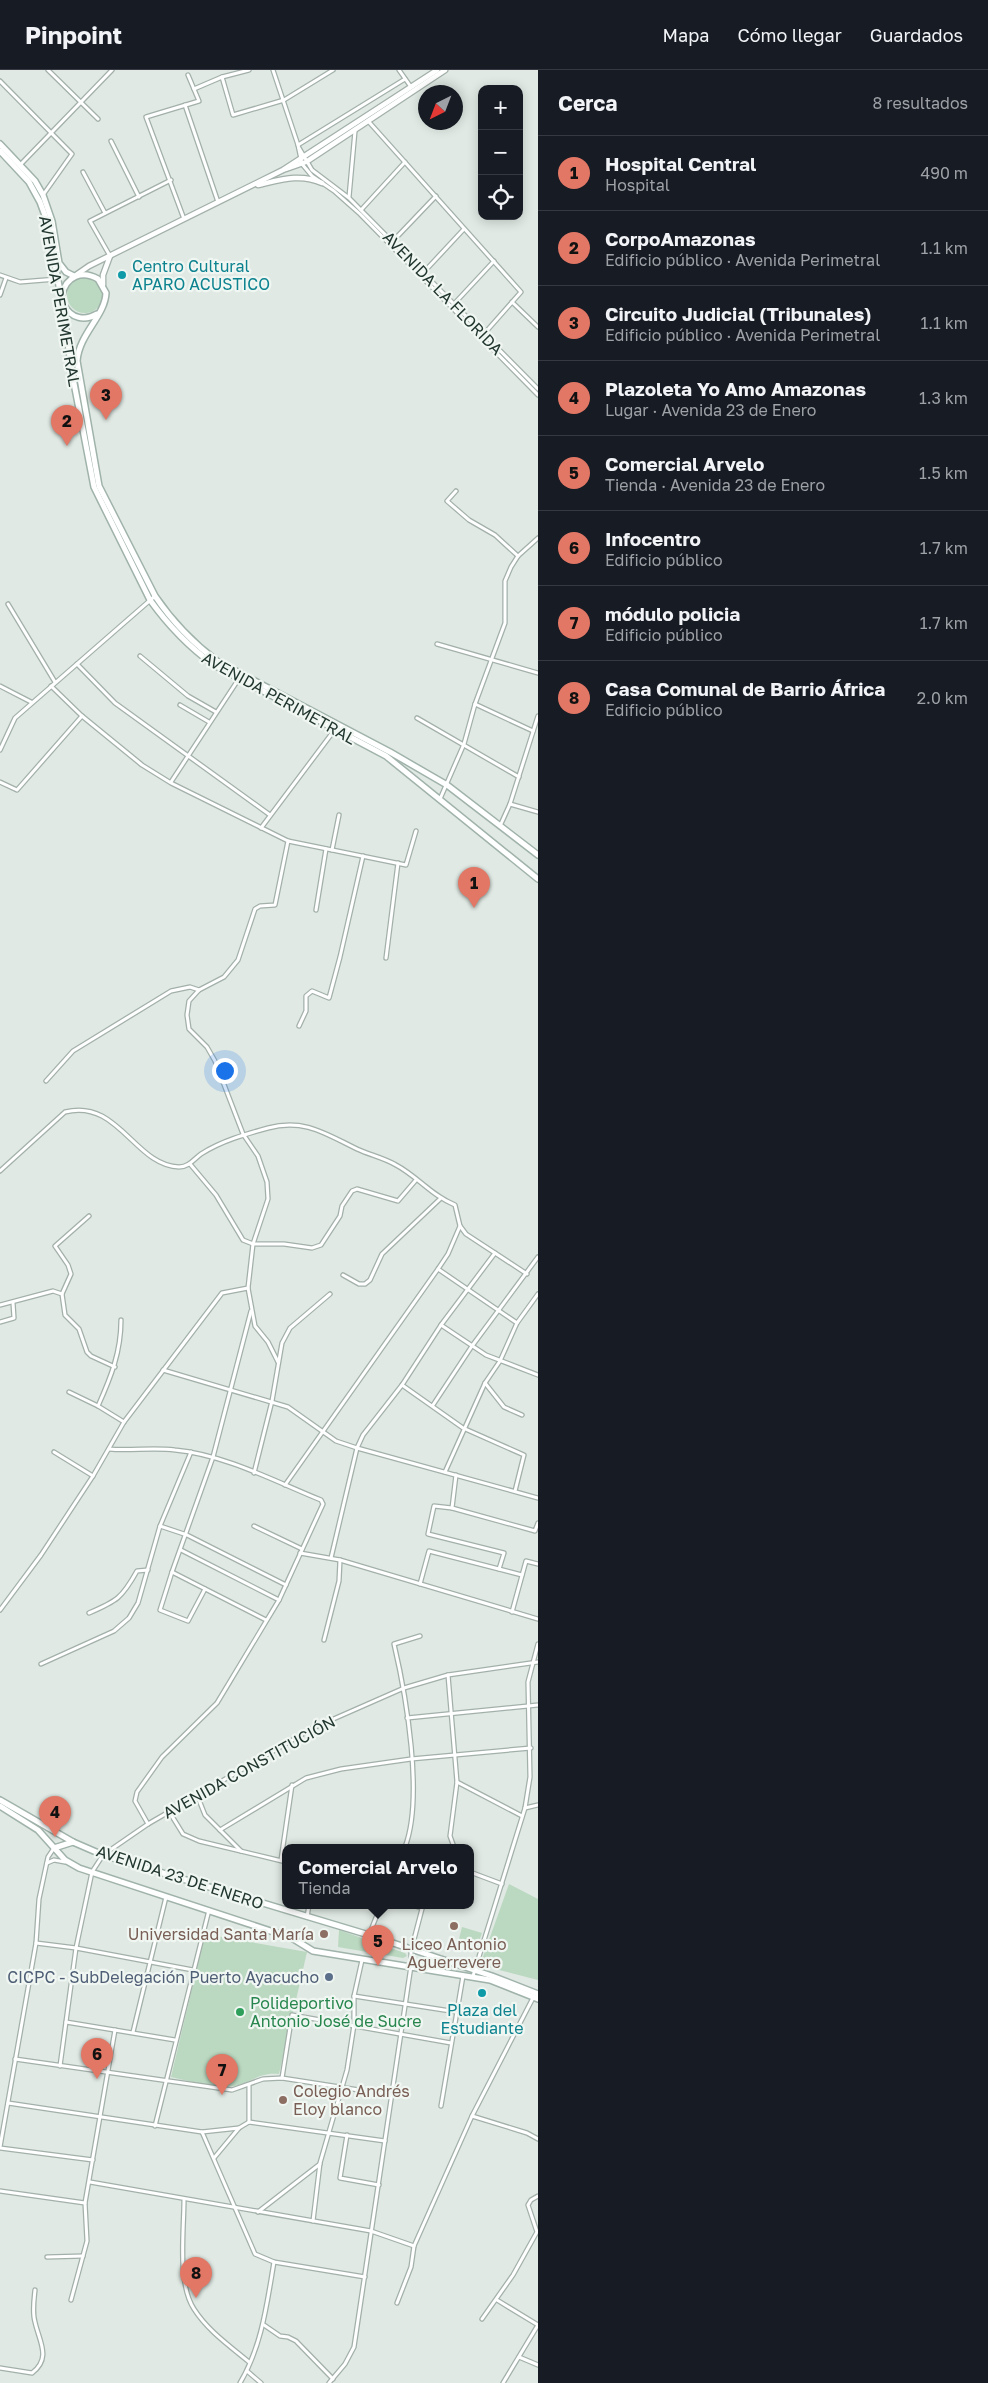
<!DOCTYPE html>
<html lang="es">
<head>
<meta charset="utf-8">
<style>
  body { margin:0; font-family:"Golos Text",sans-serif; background:#20242c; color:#f1f3f6 }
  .controls { position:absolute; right:15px; top:15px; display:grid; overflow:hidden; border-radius:10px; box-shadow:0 2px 12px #0003 }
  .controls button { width:45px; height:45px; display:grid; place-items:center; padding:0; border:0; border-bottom:1px solid #363941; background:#171b24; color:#f1f3f6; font:25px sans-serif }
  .compass { position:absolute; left:418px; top:15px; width:45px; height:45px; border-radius:50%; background:#171b24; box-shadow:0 2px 12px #0003; rotate:222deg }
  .you { position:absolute; left:224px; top:1000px; width:18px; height:18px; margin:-12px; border:4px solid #fff; border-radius:50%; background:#1a73e8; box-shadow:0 0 0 8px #1a73e833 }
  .badge { display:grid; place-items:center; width:32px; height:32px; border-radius:50%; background:#e27765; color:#111; font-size:16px; font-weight:700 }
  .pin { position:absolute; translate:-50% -41px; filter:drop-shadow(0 1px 2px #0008) }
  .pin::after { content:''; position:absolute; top:26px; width:18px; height:15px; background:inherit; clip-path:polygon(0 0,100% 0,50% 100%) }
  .popup { position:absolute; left:282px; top:1774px; width:192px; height:65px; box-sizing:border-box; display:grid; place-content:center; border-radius:10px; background:#171b24; filter:drop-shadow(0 1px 4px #0005); font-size:16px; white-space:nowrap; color:#9ea1a6 }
  .popup b { font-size:19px; color:#f1f3f6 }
  .popup::after { content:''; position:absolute; left:50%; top:100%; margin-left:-10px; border:10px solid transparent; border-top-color:#171b24 }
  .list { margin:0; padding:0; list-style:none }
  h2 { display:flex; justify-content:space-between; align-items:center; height:65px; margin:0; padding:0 20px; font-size:21px }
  h2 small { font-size:16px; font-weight:400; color:#9ea1a6 }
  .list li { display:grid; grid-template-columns:32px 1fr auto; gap:15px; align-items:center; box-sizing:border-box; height:75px; padding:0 20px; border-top:1px solid #363941 }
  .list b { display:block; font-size:19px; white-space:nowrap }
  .list p { margin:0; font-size:16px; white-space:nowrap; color:#9ea1a6 }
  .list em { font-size:16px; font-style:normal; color:#9ea1a6 }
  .icon { flex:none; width:28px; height:28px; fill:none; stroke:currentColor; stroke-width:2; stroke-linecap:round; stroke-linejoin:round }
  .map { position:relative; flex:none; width:538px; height:2313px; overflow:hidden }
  header { display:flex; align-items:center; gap:30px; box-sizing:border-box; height:70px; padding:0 25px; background:#171b24; border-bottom:1px solid #363941 }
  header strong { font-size:24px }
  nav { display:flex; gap:28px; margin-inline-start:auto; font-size:18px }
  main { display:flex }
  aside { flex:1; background:#171b24 }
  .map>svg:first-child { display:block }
  .green { fill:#bbd8c0 }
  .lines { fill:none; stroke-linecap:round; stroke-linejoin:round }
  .minor-casing { stroke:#a3b0aa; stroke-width:5.5 }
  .tertiary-casing { stroke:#a3b0aa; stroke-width:7 }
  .secondary-casing { stroke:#a0b3ab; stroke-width:8 }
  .minor { stroke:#fff; stroke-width:3 }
  .tertiary { stroke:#fff; stroke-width:4.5 }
  .secondary { stroke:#fff; stroke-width:5 }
  .culture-dot { fill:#0f9aa8; stroke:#f0f6f2; stroke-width:2 }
  .education-dot { fill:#8d6e63; stroke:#f0f6f2; stroke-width:2 }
  .service-dot { fill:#5c6f8a; stroke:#f0f6f2; stroke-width:2 }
  .leisure-dot { fill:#2e9e5b; stroke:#f0f6f2; stroke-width:2 }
  .labels { text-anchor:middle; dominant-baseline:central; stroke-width:4.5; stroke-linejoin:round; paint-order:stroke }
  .culture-label { font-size:16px; fill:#0d838f; stroke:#f0f6f2; text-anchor:start }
  .street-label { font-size:16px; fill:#223730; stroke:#f0f6f2 }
  .education-label { font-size:16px; fill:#785e54; stroke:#f0f6f2; text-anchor:end }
  .service-label { font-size:16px; fill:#4e5e75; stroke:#f0f6f2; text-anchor:end }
  .leisure-label { font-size:16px; fill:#27864d; stroke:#f0f6f2; text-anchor:start }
</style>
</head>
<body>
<header>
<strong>Pinpoint</strong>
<nav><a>Mapa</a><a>Cómo llegar</a><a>Guardados</a></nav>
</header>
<main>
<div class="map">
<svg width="538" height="2313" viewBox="0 0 538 2313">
  <rect width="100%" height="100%" fill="#e0e9e4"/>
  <g class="green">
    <circle cx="85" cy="225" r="18"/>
    <polygon points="509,1814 538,1829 538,1910 480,1895"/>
    <polygon points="462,1857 482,1863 478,1874 459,1869"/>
    <polygon points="339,1860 405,1883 407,1886 403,1888 338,1877"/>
    <path d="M205,1864L307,1882L279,2004C257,2002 253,2013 234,2016C214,2019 190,2011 171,2007Z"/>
  </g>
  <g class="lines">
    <defs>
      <g id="minor">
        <polyline points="48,0 98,49"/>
        <polyline points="273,0 298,75 302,94 312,106 334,121 360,144 538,325"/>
        <polyline points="399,0 411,17"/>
        <polyline points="222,7 233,45 284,30 333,0"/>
        <polyline points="0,11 72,84 43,125"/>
        <polyline points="194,19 222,7 249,0"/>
        <polyline points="185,35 218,132"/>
        <polyline points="369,52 521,222 483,265"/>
        <polyline points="111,71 139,127"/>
        <polyline points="298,75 405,9"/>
        <polyline points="299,78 312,100 349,128 538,319"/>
        <polyline points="21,94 112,0"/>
        <polyline points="83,102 105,143"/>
        <polyline points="349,127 355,61"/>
        <polyline points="361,140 405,92"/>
        <polyline points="184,149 146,47 199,31 188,5"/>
        <polyline points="393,171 436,126"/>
        <polyline points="110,186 90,151 171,110"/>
        <polyline points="423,203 464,159"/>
        <polyline points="0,205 20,212 57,209"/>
        <polyline points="0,225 6,208"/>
        <polyline points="512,232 538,257"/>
        <polyline points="453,235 494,191"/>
        <polyline points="456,421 447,431 469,450 495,465 518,486"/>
        <polyline points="8,534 55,612"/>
        <polyline points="437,574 538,603"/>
        <polyline points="140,586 188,626 216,642"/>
        <polyline points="77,594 115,633 270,745"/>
        <polyline points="0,616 31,632"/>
        <polyline points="51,616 82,646 142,695 171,713 288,771 406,795 416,761"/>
        <polyline points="475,634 533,661"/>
        <polyline points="180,635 209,652"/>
        <polyline points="417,648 519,707"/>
        <polyline points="0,680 15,648 155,526"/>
        <polyline points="0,712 17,720 82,646"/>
        <polyline points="171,712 240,607"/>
        <polyline points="440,729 464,674 475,634 505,553 505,511 511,497 518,486 538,468"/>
        <polyline points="510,734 538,742"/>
        <polyline points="500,756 510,734 538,646"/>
        <polyline points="261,758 336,658"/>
        <polyline points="332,780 339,745"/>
        <polyline points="316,840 326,779"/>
        <polyline points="386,888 398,793"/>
        <polyline points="299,956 306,941 306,926 312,921 329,928 340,887 363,786"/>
        <polyline points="46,1011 73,981 171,921 190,917 199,920"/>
        <polyline points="190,1094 216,1125 243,1170 253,1174 284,1174 312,1178 321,1175 340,1146 342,1136 352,1121 357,1119 398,1131 416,1110"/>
        <path d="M0,1101L65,1042C118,1028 135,1096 179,1097C189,1097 194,1089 201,1084C221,1071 246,1064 268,1058C304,1048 326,1064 357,1079C370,1085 384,1088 396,1095C417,1106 432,1126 455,1135L460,1156L466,1164L527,1204"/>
        <polyline points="438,1199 517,1253"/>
        <polyline points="343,1205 359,1214 365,1214 370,1210 382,1184 440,1129"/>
        <polyline points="62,1224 71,1204 68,1195 55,1176 89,1146"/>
        <polyline points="0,1235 53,1221 62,1224 65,1245 79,1259 87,1282 91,1286 115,1297"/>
        <polyline points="0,1252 14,1248 13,1233"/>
        <polyline points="441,1255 486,1285 538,1305"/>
        <polyline points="278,1292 268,1272 255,1256 248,1218 253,1174 268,1129 267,1112 258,1086 243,1064 215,991 207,977 189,959 187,945 189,931 199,920 224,907 238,890 255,839 260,836 275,835 288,771"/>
        <polyline points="163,1300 288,1337 336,1371 357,1378 538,1428"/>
        <polyline points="485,1313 504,1337 522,1345"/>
        <polyline points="402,1315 463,1358 524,1385 515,1421"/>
        <polyline points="69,1322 98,1336 124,1352"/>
        <polyline points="433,1335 472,1276 538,1187"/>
        <path d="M98,1336C111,1307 121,1282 121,1250"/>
        <path d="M109,1379C131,1381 153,1377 175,1380C226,1385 274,1411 321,1430L323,1434L279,1530L217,1633L162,1687L137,1722L135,1731L148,1754"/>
        <polyline points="54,1382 93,1406"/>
        <polyline points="445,1402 485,1313 500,1291 517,1253 538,1224"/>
        <polyline points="254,1403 272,1331 282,1273 290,1258 330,1224"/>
        <polyline points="456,1405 452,1438 535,1461 538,1453"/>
        <polyline points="285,1415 438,1199 448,1184 460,1156"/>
        <polyline points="452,1438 434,1436 428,1464 504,1483 499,1499"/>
        <polyline points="160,1456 187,1465 286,1515"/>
        <polyline points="254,1456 302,1479"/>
        <polyline points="181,1480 279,1530"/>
        <polyline points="300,1483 340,1490 538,1549"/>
        <polyline points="331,1488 357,1378 363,1365 402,1315 441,1255 495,1183"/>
        <polyline points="172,1502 266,1550"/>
        <polyline points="420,1514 429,1481 522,1505"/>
        <polyline points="205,1519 188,1551 160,1540 172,1502 213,1387 251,1241"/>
        <polyline points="0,1540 41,1485 93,1406 124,1352 222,1223 248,1218"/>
        <polyline points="512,1542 526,1491 538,1494"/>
        <path d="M89,1543C117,1531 122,1528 137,1501L148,1500"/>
        <polyline points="324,1570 339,1511 340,1490"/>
        <polyline points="41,1594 114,1561 129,1548 138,1533 160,1456 191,1382"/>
        <polyline points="448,1605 457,1712 450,1766 454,1777"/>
        <polyline points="407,1648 538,1635"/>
        <polyline points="457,1712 522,1746"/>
        <polyline points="197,1725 205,1745 241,1781"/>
        <polyline points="525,1738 538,1735"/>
        <polyline points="170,1743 183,1764 199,1771 286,1792"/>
        <polyline points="220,1760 306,1708 341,1699 411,1689 531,1678"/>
        <path d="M405,1777C424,1728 406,1625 394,1574L420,1566"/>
        <polyline points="281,1790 292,1715"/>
        <polyline points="47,1793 54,1790 65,1792"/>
        <polyline points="470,1802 502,1814"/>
        <polyline points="412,1835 422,1838"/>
        <polyline points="307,1847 309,1835"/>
        <polyline points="369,1865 381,1835"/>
        <polyline points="36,1873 76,1878 193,1900"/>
        <polyline points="473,1906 525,1738 530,1707 528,1612 538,1574"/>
        <polyline points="354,1926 457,1942"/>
        <polyline points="66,1952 175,1970"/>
        <polyline points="133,1962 166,1827"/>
        <polyline points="15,1989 232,2020 263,2009 282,2008 391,2025"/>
        <polyline points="60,1996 76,1878 92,1802 103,1785 148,1754 313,1658 404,1618 448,1605 538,1592"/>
        <polyline points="282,2008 292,1945 451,1973"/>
        <polyline points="8,2033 202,2062 239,2058"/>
        <polyline points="441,2036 463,1906"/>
        <polyline points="472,2046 527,2063 538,2069"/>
        <polyline points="249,2052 249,2015"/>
        <polyline points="155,2056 209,1840"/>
        <polyline points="202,2062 255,2184 274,2192 365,2207"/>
        <polyline points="347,2065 340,2108 379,2115"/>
        <polyline points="0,2077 36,1873 39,1829 48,1787 54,1778"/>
        <polyline points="0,2078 93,2090"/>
        <polyline points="214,2088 239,2058 249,2052 385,2071"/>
        <polyline points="90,2112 371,2161 414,2176"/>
        <polyline points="0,2121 85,2133"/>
        <path d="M184,2130C184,2161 177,2213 194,2239C208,2261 230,2276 249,2292"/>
        <polyline points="258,2142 320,2094"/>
        <polyline points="313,2151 320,2093 347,2000 354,1955 354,1926 362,1890"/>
        <polyline points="47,2187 83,2186"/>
        <polyline points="71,2230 87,2171 85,2133 115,1960"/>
        <polyline points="497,2230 538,2255"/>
        <polyline points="397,2233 411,2197 414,2176 472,2046 534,1926"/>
        <polyline points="482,2249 513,2205 537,2162 528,2135 531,2130 538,2126"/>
        <polyline points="264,2255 280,2266 288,2267 296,2271 333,2309"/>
        <polyline points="519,2287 538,2295"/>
        <path d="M0,2298L32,2303C52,2288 39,2271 35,2252C32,2242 34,2230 35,2220"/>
        <polyline points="247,2301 261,2313"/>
        <path d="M240,2313C262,2276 267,2233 274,2192"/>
        <polyline points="329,2313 345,2294 354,2277 411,1896 411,1881 423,1835"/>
        <polyline points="503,2313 538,2255"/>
      </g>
      <g id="tertiary">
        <polyline points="286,99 306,92 445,0"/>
        <path d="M258,115C280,110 300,103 322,113"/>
        <polyline points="76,205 89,196 283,100 437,0"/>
        <polyline points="103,215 103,205 110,186"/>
      </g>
      <g id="secondary">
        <polyline points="0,74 35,111 43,125 52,151 59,193 66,202 74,206"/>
        <path d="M0,81L29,112L40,132L47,151L62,232L73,308L94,417L150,530C168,555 189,577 214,595L386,686L538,809"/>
        <path d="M62,225C66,206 82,200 98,209L106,223C105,246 79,264 77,291L99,416L155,526C172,551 193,573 217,591L390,682L447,715L538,785"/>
        <path d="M64,235C71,249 85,251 97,244"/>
        <polyline points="0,1730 73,1772 103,1785 369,1865 492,1906 538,1924"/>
        <polyline points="0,1736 38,1760 65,1790 79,1798 292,1868 313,1881 490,1910 538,1929"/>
        <polyline points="54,1778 73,1772"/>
      </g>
    </defs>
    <use href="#minor" class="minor-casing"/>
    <use href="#tertiary" class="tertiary-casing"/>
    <use href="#secondary" class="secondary-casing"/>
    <use href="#minor" class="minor"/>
    <use href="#tertiary" class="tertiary"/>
    <use href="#secondary" class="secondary"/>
  </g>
  <g class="culture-dot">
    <circle cx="122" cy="205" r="5"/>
    <circle cx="482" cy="1923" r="5"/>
  </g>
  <g class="education-dot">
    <circle cx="454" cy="1856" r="5"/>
    <circle cx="324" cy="1864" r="5"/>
    <circle cx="283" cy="2030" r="5"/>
  </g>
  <circle class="service-dot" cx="329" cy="1907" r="5"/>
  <circle class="leisure-dot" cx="240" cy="1942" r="5"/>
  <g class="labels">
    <g class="culture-label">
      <text x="132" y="196">Centro Cultural<tspan x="132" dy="18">APARO ACUSTICO</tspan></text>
      <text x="482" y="1940" text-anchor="middle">Plaza del<tspan x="482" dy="18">Estudiante</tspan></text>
    </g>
    <g class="street-label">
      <text transform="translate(443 223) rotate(46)">AVENIDA LA FLORIDA</text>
      <text transform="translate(60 231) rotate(80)">AVENIDA PERIMETRAL</text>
      <text transform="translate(279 628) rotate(29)">AVENIDA PERIMETRAL</text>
      <text transform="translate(249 1697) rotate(-29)">AVENIDA CONSTITUCIÓN</text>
      <text transform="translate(180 1807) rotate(18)">AVENIDA 23 DE ENERO</text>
    </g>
    <g class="education-label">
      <text x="314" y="1864">Universidad Santa María</text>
      <text x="454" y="1874" text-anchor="middle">Liceo Antonio<tspan x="454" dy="18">Aguerrevere</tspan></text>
      <text x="293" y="2021" text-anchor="start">Colegio Andrés<tspan x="293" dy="18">Eloy blanco</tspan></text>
    </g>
    <g class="service-label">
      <text x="319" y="1907">CICPC - SubDelegación Puerto Ayacucho</text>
    </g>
    <g class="leisure-label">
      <text x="250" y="1933">Polideportivo<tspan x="250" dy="18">Antonio José de Sucre</tspan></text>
    </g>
  </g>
</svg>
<div class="controls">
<button>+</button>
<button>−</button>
<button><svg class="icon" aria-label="locate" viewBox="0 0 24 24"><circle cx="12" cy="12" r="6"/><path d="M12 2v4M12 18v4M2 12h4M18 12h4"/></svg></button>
</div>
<svg class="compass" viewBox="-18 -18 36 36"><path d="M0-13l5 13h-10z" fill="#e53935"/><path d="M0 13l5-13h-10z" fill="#9ea1a6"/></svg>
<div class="you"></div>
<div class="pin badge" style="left:474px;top:838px">1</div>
<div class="pin badge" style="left:67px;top:376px">2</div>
<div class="pin badge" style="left:106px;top:350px">3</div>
<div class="pin badge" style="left:55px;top:1767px">4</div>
<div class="pin badge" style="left:378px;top:1896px">5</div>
<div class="popup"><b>Comercial Arvelo</b>Tienda</div>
<div class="pin badge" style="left:97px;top:2009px">6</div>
<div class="pin badge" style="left:222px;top:2025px">7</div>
<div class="pin badge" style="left:196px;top:2228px">8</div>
</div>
<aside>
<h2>Cerca<small>8 resultados</small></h2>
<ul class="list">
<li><span class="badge">1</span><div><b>Hospital Central</b><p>Hospital</p></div><em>490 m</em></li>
<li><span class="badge">2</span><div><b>CorpoAmazonas</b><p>Edificio público · Avenida Perimetral</p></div><em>1.1 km</em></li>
<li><span class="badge">3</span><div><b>Circuito Judicial (Tribunales)</b><p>Edificio público · Avenida Perimetral</p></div><em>1.1 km</em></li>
<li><span class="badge">4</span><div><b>Plazoleta Yo Amo Amazonas</b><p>Lugar · Avenida 23 de Enero</p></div><em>1.3 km</em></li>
<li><span class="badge">5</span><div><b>Comercial Arvelo</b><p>Tienda · Avenida 23 de Enero</p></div><em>1.5 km</em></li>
<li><span class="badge">6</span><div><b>Infocentro</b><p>Edificio público</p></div><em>1.7 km</em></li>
<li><span class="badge">7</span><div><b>módulo policia</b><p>Edificio público</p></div><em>1.7 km</em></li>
<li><span class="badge">8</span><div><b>Casa Comunal de Barrio África</b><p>Edificio público</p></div><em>2.0 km</em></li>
</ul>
</aside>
</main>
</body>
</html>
